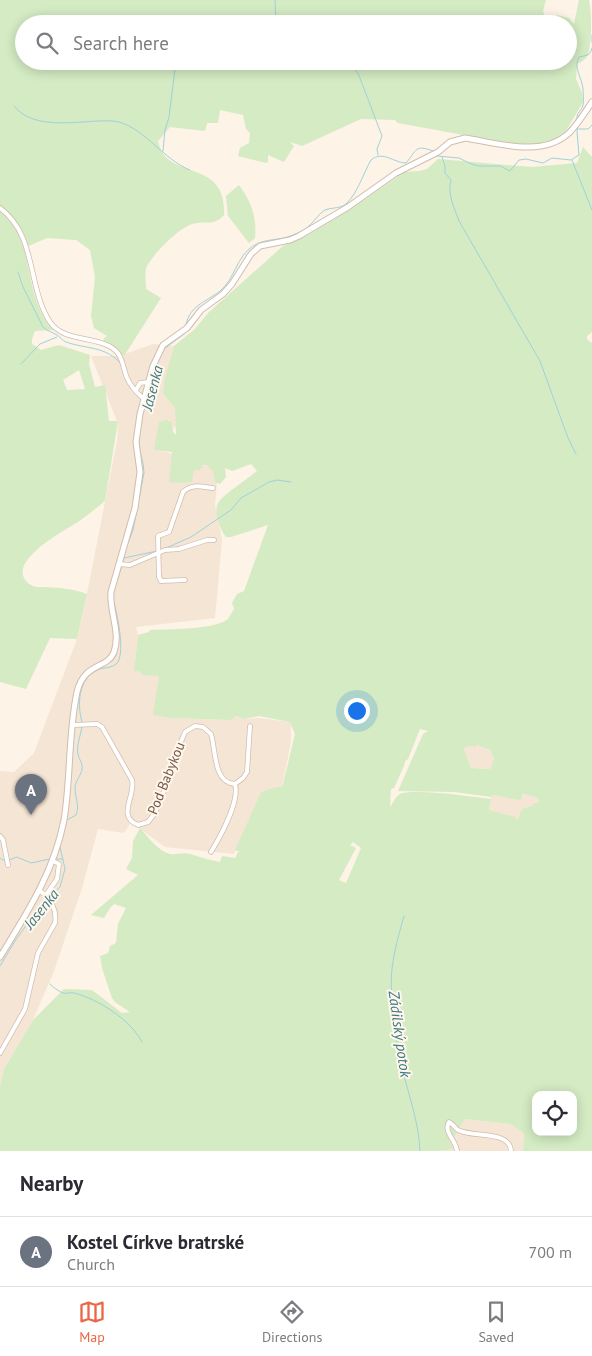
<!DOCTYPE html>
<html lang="en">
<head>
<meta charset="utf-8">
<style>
  body { margin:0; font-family:"PT Sans",sans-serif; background:#f2f2f3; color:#2b2b33 }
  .controls { position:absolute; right:15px; bottom:15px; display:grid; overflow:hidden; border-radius:10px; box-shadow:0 2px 12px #0003 }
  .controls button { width:45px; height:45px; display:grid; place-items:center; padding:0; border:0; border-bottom:1px solid #e1e1e2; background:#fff; color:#2b2b33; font:25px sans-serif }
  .you { position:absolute; left:356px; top:710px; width:18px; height:18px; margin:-12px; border:4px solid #fff; border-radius:50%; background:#1a73e8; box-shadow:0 0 0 8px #1a73e833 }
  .badge { display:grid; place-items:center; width:32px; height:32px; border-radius:50%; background:#ea6847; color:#fff; font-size:16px; font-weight:700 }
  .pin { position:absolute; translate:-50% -41px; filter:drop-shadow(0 1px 2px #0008) }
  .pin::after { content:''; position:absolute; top:26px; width:18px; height:15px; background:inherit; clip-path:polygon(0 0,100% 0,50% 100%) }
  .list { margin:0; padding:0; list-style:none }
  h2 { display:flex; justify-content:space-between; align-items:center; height:65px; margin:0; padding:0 20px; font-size:21px }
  h2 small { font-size:16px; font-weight:400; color:#7c7c81 }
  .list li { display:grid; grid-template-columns:32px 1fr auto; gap:15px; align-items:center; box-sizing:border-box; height:70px; padding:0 20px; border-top:1px solid #e1e1e2 }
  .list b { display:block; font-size:19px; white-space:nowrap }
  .list p { margin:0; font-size:16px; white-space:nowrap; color:#7c7c81 }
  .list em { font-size:16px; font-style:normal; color:#7c7c81 }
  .icon { flex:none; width:28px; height:28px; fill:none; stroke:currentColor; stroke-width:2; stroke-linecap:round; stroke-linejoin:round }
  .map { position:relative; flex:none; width:592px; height:1151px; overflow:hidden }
  .search { position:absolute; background:#fff; box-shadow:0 2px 12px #0003; left:15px; right:15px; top:15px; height:55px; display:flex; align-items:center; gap:12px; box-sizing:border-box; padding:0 18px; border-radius:28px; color:#7c7c81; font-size:19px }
  .sheet { height:135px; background:#fff }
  nav { display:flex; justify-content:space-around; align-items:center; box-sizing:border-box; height:70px; border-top:1px solid #e1e1e2; background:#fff; font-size:14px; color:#7c7c81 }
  nav a { display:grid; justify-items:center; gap:2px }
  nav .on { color:#ea6847 }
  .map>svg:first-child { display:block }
  .residential { fill:#f5e5d4 }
  .green { fill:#d4ebc3; fill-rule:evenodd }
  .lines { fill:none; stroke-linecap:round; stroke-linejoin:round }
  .stream { stroke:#9fd2da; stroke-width:1 }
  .minor-casing { stroke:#d1bdad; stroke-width:5.5 }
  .tertiary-casing { stroke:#d1bdad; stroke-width:7 }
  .minor { stroke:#fff; stroke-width:4 }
  .tertiary { stroke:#fff; stroke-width:5 }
  .labels { text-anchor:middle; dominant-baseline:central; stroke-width:4; stroke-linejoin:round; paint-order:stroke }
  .street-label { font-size:14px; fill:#775949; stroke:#fff7ec }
  .water-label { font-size:15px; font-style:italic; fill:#3f7a84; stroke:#fff7ec }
</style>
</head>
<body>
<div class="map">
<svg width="592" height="1151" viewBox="0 0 592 1151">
  <rect width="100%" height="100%" fill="#fdf3e6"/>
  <g class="residential">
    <polygon points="153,344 174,346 164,381 163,394 175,408 176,426 173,429 172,422 169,420 159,422 159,451 166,452 218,470 215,505 222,540 215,618 136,627 138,635 134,671 142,672 142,675 160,675 154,715 169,718 231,720 236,716 244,719 258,718 291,722 291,741 288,757 282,786 272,788 261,792 234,854 165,847 131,822 124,833 98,829 82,888 54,971 33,1020 4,1069 0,1086 0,771 14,772 34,753 77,639 82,619 117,441 118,421 117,421 91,356 124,356 125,354"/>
    <polygon points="472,745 474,747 475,745 490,750 494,759 490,769 471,768 464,749 465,747"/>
    <polygon points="521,794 536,797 539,800 538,803 532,806 516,823 489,810 491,797 493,795 519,800 521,800"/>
    <polygon points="465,1119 510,1124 524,1133 523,1151 438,1151 453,1149 448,1139 453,1139"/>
  </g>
  <g class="green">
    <path d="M0,0H546L543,11L545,17L556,19L557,15L569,18L574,24L579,0H589C592,12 592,47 587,57C585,60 580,62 577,64L576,79L582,93L583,102L566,131L558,138L549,142L538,144H513L398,123L395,120L361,119L302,146L290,142L294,146L284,162L268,155V162L266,163L238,156L240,148L249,143L250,133L246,129L243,115L220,110L218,123H207L205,131L170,127L158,141C166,183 227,156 224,215C213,227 206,220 192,224C179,228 154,253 147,266C144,272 146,281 146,289L161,298L124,356L102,344L104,338L107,336L94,328L91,316L95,277L90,250L76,240L47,238L24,248C31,276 33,308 53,330L35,331L32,339V344L41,350L59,345L90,355L89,364L95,387L105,385L109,421H118L105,501C96,508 88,515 78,522C63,531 0,565 31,585C35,588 41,587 46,587C60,588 74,589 87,594L77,639L50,638L26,689L0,682ZM24,24H568V61H24ZM79,370L85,389L67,390L63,380Z"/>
    <path d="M583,147L592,157V332L587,336V339L592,343V1151H523L524,1133L510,1124L465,1119L453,1139H449L453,1149L438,1151H0V1086L4,1069L33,1020L64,989L92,990L122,1013L130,1012L115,1002L112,998L102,968L100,956L108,953L110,946L116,943L118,924L126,908L114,904L110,908L104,918L91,915L138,875L126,869L132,858L133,841L140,828C148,837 158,851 170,854C176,855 183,852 190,854C200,857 209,860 220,862L222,856L235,858L238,852H240L235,850L261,792L272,788L282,786L283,784L295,734L290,722L259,716L244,719L236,716L231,720L169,718L153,715L159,676L142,675L141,672L134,671L138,635L149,632L150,630C167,629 215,630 228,619C230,616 232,612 234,609L232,603L237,594L244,591L268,525L231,537H226C220,529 213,513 218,503C224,494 248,479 257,471L251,464L232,471L225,468L226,477L220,484L215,482L213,471L206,465H202L200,470H194L192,482L179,483L169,482L172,452L154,450L159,422L167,420L172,422L173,432L176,435L175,408L163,394L164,381L174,346L195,329L208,313L283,246L308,235L351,209L404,172L420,171L427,169L438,159L532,167L577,163ZM420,729L428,731L423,734L398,791L455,792L491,797L493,795L519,800H521L522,794L536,797L539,800L538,803H534L532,806L522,809L517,821L515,817L489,810L491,799C474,797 414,788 400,794C395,797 393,803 390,807L391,789L394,788L404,766L405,761L408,759ZM476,745L490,750L494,759L490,769L471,768L464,749L465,747L472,746L475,747ZM353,842L361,848L346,883L339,880L355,850L356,848L350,845ZM536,1095H573V1132H536Z"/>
    <path d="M239,185C251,201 257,217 255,238L249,243L228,216L226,196Z"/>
  </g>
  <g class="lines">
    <g class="stream">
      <polyline points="275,0 276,24"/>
      <polyline points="592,35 592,42"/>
      <polyline points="308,61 321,64 334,61"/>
      <polyline points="346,61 351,65 358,73 382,136 377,149 378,155"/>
      <path d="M14,106C35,133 84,119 113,121C142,124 163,160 190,170"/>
      <path d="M577,119C576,112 582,111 583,105C584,101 583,93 583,89C582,77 573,68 579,57L588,55L591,51L592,48"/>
      <polyline points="579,129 588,129 592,125"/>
      <polyline points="163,151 165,130 169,117 176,61"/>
      <polyline points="437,156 459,158 469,163 478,166 500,166 510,171 519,160 526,159 543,163 552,158 571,160 579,155 577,132 578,126"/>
      <path d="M442,157L445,166V173L451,180C447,194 454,207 459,221L540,361L568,438L576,454"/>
      <polyline points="572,160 592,210"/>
      <path d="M18,272L23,287L43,327C47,331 52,332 57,335C60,337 63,341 66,342C85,349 107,346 121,364"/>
      <path d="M186,325C189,306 206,302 220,291C235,279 236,257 253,246C265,238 280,241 293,235C298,233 305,230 309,226C315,221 318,214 325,210C333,207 341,209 347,203C358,192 363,174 371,160C383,150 394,163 406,163C417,150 415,144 433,151"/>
      <polyline points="164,349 184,334"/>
      <polyline points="21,364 40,344 57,337"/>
      <path d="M128,543L133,530L144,473C144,462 139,453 139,442C138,415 152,390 157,364"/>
      <polyline points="166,548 191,537 231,510 241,498 269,482 277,480 291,482"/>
      <polyline points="124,558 157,551"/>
      <polyline points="123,562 126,546"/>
      <polyline points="116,583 122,566"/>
      <path d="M82,722C77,705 78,679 97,670C103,667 113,669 118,662C125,648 117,614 113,599"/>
      <path d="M67,820L76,815C80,805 75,798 75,788C75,781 81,776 82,769C83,763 79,760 78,754C76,746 81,735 82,726"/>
      <polyline points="0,858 5,861"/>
      <polyline points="54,859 63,859"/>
      <polyline points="9,860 17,857 31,863 50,859"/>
      <path d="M404,916C399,934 394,951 392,969C389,994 396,1043 402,1068C409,1096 419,1123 420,1151"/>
      <polyline points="0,966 15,941 40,906 60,887 65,869 60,847"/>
      <path d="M50,984C53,987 58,991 63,993C66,994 71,992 74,993C98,999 131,1020 142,1042"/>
    </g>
    <defs>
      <g id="minor">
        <path d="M0,208C37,235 27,287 50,322C63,341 90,336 109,346C123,353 122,365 127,378C130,385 138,394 144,399"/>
        <polyline points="136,390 140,383 149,382"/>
        <polyline points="119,564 130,565 165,550 179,549 207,540 214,540"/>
        <path d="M185,580L161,581L159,577L158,536L169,532L183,492C192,483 202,487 213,488"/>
        <path d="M73,725L97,724L102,727L132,780C136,796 116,816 138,825L148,822L155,813L175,764L180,744L185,732L195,726L203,727L211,734C216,750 213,783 235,784L243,778L247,772L250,726"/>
        <polyline points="0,836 3,840 8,865"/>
        <path d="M211,852C220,837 240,801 235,784"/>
        <polyline points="46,895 57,879 59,864 53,861"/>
        <path d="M0,1053L25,1009L38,953L55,923C57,910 51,898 40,891"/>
        <path d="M457,1151C456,1140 443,1132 449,1122C453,1124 455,1128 458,1130C473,1138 510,1130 511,1151"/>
      </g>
      <path id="tertiary" d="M0,957C27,913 54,872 64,820C71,778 68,734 77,692C84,662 108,669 114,652C121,632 109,611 111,592L135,508L140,472L136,442L140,414L153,366L163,345L187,328L201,310L223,294L232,284L251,254L260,246L290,240L299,236L348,207L396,173L438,152L450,142L465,138C497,143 542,158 569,133C578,124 585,112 592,102"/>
    </defs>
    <use href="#minor" class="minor-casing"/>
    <use href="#tertiary" class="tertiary-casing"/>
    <use href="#minor" class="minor"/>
    <use href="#tertiary" class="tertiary"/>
  </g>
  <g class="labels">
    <g class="street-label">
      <text transform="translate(166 778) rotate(-68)">Pod Babykou</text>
    </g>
    <g class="water-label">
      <text transform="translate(152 388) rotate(-75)">Jasenka</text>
      <text transform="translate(41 909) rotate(-51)">Jasenka</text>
      <text transform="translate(400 1034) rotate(82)">Zádilský potok</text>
    </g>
  </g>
</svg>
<div class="controls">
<button><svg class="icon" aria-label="locate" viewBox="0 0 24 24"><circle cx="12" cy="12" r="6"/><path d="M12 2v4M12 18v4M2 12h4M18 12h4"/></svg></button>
</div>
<div class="you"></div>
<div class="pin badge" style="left:31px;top:815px;background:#6b7280">A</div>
<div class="search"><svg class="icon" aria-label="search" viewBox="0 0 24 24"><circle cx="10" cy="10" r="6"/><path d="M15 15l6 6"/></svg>Search here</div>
</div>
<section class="sheet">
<h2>Nearby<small></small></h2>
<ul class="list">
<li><span class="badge" style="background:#6b7280">A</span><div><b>Kostel Církve bratrské</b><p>Church</p></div><em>700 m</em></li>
</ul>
</section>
<nav>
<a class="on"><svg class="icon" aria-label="map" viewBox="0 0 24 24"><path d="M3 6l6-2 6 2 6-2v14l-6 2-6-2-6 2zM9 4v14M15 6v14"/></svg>Map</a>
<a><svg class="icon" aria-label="directions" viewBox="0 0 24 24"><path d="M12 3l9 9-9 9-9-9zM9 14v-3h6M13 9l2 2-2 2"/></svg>Directions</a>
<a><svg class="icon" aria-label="saved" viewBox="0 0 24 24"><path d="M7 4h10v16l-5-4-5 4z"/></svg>Saved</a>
</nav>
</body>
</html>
